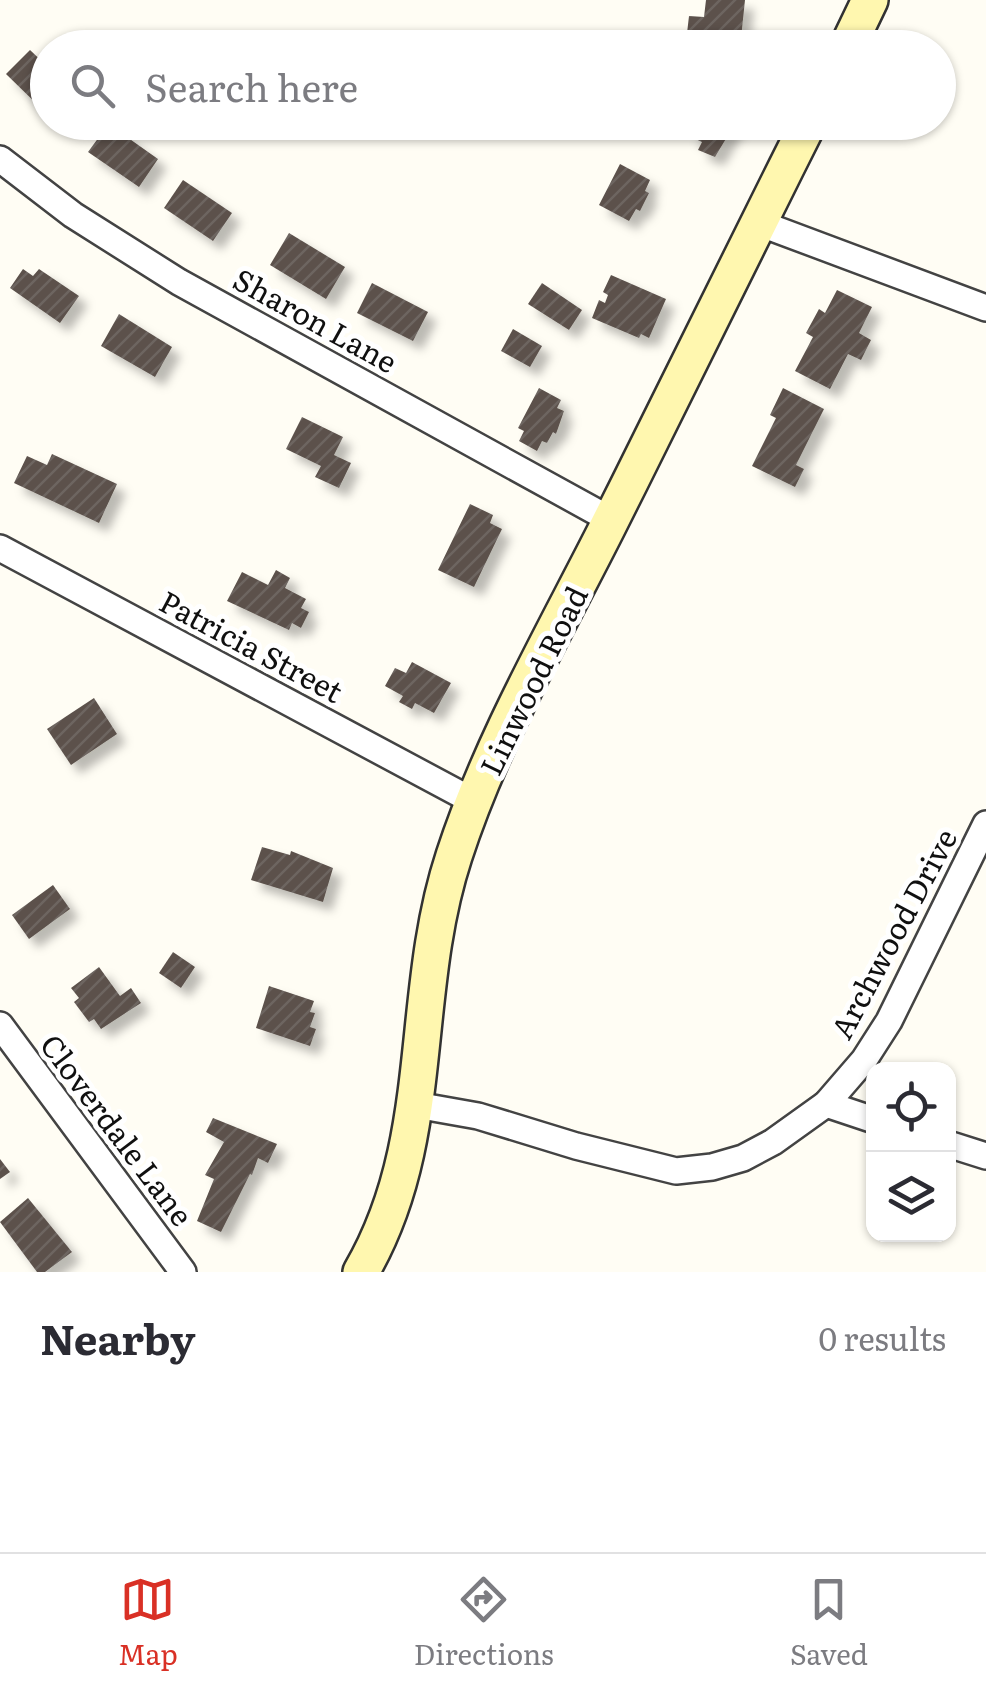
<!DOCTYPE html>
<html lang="en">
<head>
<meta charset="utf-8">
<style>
  body { margin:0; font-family:Literata,serif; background:#f7f7f7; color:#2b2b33 }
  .controls { position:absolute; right:30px; bottom:30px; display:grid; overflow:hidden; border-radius:20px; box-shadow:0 2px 8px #0004 }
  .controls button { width:90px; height:90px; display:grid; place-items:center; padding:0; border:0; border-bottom:2px solid #e1e1e2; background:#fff; color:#2b2b33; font:50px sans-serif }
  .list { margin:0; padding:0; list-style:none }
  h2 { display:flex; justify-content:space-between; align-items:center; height:130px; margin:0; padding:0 40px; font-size:42px }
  h2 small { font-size:32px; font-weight:400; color:#7c7c81 }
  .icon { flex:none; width:55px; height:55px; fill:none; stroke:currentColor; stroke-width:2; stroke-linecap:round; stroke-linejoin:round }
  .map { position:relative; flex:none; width:986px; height:1272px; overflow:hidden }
  .search { position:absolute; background:#fff; box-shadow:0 2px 8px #0004; left:30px; right:30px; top:30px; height:110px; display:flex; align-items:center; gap:25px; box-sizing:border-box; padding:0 35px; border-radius:55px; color:#7c7c81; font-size:38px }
  .sheet { height:280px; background:#fff }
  nav { display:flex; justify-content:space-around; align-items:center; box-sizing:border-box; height:140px; border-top:2px solid #e1e1e2; background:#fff; font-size:28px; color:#7c7c81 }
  nav a { display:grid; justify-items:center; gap:5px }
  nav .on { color:#d93025 }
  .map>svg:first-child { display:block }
  .building { fill:url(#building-hatch); filter:url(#shadow) }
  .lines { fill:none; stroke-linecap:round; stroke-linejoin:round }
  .street-casing { stroke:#434343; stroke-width:30 }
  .secondary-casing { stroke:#323232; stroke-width:40 }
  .street { stroke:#fff; stroke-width:25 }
  .secondary { stroke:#fff7af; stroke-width:35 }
  .labels { text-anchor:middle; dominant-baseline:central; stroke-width:10; stroke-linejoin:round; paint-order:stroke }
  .street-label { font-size:30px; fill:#101010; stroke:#fff }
</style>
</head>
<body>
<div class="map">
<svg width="986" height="1272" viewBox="0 0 986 1272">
  <defs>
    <pattern id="building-hatch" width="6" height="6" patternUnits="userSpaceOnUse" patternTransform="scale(2.5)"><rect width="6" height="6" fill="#5b514b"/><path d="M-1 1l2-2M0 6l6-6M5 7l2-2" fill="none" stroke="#6d6561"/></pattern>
    <filter id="shadow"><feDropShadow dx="9" dy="9" stdDeviation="5" flood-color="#0004"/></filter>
  </defs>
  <rect width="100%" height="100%" fill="#fffdf4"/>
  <g class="building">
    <polygon points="706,0 745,0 740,48 701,48 701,44 686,42 689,16 704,17"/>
    <polygon points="30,50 48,67 48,115 6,74"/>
    <polygon points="696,122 736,122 715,157 698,150 702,142 689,136"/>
    <polygon points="117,130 158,159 139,187 88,152 102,133 111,139"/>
    <polygon points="620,164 650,180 645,191 649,193 640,211 636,209 629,221 599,205"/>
    <polygon points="183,180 232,213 213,241 164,208"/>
    <polygon points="289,233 345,267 326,299 270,265"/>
    <polygon points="23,269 33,276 39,269 79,296 60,323 10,288"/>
    <polygon points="611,275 666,299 649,338 641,334 639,338 592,318 599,300 605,303 608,295 603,292"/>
    <polygon points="372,283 428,312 413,341 357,313"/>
    <polygon points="542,283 582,310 569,330 528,304"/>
    <polygon points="837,290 872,307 859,333 871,340 861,360 848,354 830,389 795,371 813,337 806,333 819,309 825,313"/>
    <polygon points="119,314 172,347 155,377 101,346"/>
    <polygon points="513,329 542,346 530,367 501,351"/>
    <polygon points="539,388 561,400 557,408 564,411 556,434 553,432 547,443 542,441 537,451 519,441 524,431 518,428"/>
    <polygon points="783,388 824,409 796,465 804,469 795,487 752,466 776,418 770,415"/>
    <polygon points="302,417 343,437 334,455 351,463 339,488 315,477 321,466 286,449"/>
    <polygon points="52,454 117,484 99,523 14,483 27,456 47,465"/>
    <polygon points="470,504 493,515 490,523 502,529 474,587 438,570"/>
    <polygon points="276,570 290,578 285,588 306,599 301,608 309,612 301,628 292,623 289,630 227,601 242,572 268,585"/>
    <polygon points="412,662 451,683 434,713 415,703 412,709 399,702 403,696 385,686 395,668 406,673"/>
    <polygon points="94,698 117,734 71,765 47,729"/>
    <polygon points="262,847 290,855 291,851 333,868 323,902 251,880"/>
    <polygon points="53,885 70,909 29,939 12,915"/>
    <polygon points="173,952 195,967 181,988 159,973"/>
    <polygon points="99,967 120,996 131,988 141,1003 101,1029 94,1019 89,1022 74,1002 79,998 71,988"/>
    <polygon points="269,986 314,1001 310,1012 315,1013 310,1027 316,1029 310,1046 256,1028"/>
    <polygon points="213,1118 277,1144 268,1163 258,1158 252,1175 250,1174 221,1232 197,1221 214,1179 205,1175 224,1142 206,1132"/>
    <polygon points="0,1159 10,1172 0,1179"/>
    <polygon points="28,1198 72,1252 45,1272 37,1272 0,1222"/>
  </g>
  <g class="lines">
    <defs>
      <g id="street">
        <polyline points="0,159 73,215 179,282 611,520"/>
        <polyline points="759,223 986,308"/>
        <polyline points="0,548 473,801"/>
        <polyline points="0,1025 183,1272"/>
        <polyline points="826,1104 874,1120"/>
        <polyline points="416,1105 478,1116 576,1146 676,1171 712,1167 743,1158 773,1142 826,1104 864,1060 889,1021 986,824"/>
        <polyline points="948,1144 986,1156"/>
      </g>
      <g id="secondary">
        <polyline points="847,48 870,0"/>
        <path d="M361,1272C438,1140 408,996 454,856C491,742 553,635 607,528C675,393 741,257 809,122"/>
      </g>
    </defs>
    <use href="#street" class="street-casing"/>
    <use href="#secondary" class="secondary-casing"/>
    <use href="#street" class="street"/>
    <use href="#secondary" class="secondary"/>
  </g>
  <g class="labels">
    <g class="street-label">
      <text transform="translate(316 319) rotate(29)">Sharon Lane</text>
      <text transform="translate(252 645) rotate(28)">Patricia Street</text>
      <text transform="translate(532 680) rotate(-64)">Linwood Road</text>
      <text transform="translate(892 933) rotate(-62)">Archwood Drive</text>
      <text transform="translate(118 1129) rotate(53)">Cloverdale Lane</text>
    </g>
  </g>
</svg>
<div class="controls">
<button><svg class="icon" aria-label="locate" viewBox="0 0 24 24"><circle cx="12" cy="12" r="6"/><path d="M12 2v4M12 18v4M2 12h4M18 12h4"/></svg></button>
<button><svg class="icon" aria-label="layers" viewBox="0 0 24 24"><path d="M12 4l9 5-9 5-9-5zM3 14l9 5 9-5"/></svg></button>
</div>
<div class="search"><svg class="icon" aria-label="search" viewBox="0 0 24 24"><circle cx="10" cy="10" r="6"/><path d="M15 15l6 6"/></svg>Search here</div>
</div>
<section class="sheet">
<h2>Nearby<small>0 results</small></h2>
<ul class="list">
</ul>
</section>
<nav>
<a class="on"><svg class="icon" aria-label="map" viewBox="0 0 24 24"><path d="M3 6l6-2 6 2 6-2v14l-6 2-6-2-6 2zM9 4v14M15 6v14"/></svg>Map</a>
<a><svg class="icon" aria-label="directions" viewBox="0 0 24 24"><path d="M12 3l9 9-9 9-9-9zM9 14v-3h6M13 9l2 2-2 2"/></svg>Directions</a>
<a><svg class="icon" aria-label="saved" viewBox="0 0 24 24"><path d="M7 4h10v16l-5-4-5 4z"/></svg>Saved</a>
</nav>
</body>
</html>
